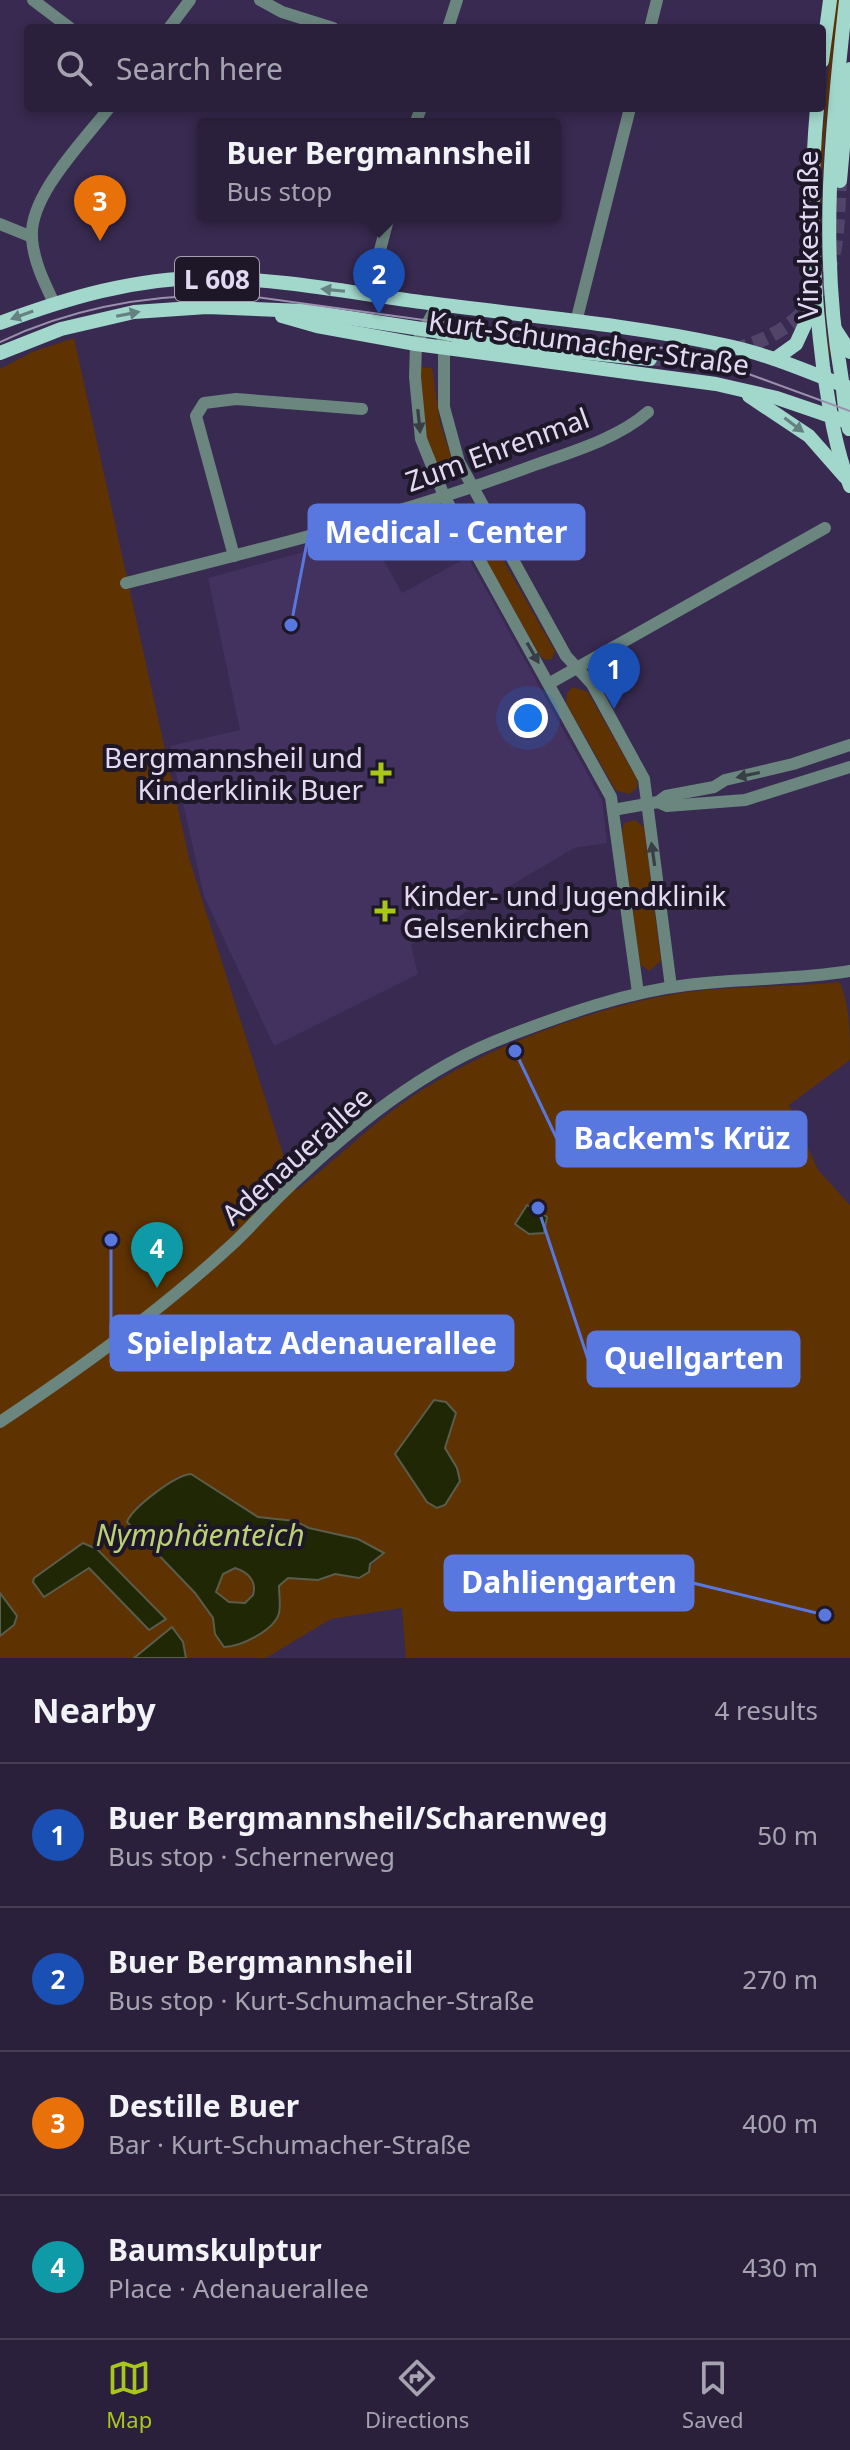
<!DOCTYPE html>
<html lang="en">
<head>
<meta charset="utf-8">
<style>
  body { margin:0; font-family:"Noto Sans",sans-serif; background:#362d47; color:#f1f3f6 }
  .you { position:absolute; left:528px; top:718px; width:28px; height:28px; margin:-20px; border:6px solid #fff; border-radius:50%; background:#1a73e8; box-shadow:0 0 0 12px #1a73e833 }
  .badge { display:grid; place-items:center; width:52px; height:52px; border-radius:50%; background:#a9c71a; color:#fff; font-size:26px; font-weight:700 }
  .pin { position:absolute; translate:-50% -66px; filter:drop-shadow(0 2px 4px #0008) }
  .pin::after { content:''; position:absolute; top:42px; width:28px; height:24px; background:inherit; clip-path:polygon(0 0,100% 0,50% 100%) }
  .popup { position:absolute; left:197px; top:118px; width:364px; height:104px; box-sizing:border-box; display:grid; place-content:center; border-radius:8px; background:#2a203c; filter:drop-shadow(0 2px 6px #0005); font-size:26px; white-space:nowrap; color:#a5a3af }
  .popup b { font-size:30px; color:#f1f3f6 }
  .popup::after { content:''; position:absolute; left:50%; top:100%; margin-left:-16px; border:16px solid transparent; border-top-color:#2a203c }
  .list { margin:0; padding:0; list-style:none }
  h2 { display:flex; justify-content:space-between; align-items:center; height:104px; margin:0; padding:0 32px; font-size:34px }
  h2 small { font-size:26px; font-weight:400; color:#a5a3af }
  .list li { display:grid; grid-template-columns:52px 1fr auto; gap:24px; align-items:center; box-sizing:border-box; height:144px; padding:0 32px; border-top:2px solid #463e56 }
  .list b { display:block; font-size:30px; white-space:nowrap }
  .list p { margin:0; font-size:26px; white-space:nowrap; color:#a5a3af }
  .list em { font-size:26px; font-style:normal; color:#a5a3af }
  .icon { flex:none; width:44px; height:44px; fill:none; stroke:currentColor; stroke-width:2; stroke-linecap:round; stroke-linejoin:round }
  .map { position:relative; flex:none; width:850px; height:1658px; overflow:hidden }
  .search { position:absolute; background:#2a203c; box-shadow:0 4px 12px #0003; left:24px; right:24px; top:24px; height:88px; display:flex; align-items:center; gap:20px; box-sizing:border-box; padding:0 28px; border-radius:8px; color:#a5a3af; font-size:30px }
  .sheet { height:680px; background:#2a203c }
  nav { display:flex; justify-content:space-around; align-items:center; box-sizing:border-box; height:112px; border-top:2px solid #463e56; background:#2a203c; font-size:22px; color:#a5a3af }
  nav a { display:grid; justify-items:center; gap:4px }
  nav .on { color:#a9c71a }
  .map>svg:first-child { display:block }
  .built { fill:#43315f }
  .green { fill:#5e3201; fill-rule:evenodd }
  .water { fill:#202705; stroke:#5a5d4c; stroke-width:2; fill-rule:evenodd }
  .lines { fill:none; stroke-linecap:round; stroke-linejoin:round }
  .major-tunnel { stroke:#524468; stroke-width:14; stroke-dasharray:14 7; stroke-linecap:butt }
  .minor { stroke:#6b857f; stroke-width:12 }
  .major { stroke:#a2d8cc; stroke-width:14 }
  .tram { stroke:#9a90ae; stroke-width:2 }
  .oneway { fill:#668182 }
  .oneway2 { fill:#383e46 }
  .poi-dot { fill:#a9c71a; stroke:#1d1728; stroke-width:3 }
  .labels { text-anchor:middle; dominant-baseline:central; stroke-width:8; stroke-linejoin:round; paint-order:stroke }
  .shield { fill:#1d1728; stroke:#a7a0b5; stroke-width:2 }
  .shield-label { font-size:26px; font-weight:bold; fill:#e2daf2 }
  .street-label { font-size:28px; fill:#e2daf2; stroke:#1d1728 }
  .poi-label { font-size:28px; fill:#e2daf2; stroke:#1d1728; text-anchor:end }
  .water-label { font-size:30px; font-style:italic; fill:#bbd174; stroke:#1d1728 }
  .leader { fill:none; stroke:#5878e0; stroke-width:3 }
  .callout-dot { fill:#5878e0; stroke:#1d1728; stroke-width:3 }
  .callout { fill:#5878e0; stroke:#5878e0; stroke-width:3 }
  .callout-label { font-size:30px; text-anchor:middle; font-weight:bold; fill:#fff }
</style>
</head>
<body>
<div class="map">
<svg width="850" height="1658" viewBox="0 0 850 1658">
  <rect width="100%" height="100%" fill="#382a50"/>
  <polygon class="built" points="369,534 402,593 468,557 602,800 607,843 574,848 411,945 418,974 274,1046 204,896 170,746 240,730 208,578"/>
  <g class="green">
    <path d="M835,0H839C826,118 810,237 830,355L827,354L817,260L821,150Z"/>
    <path d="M74,338L189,858L287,1167L297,1190C336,1160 370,1125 410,1098C482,1049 583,1011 669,995C725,985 782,988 839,982C850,1002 850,1035 850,1060L789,1105L818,1170L850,1205V1658H406L402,1608L331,1619L266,1658H0V369L32,352ZM179,1476L196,1477L258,1517L301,1523L309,1528L358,1539L384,1553L369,1568L348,1577L335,1574L318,1580L288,1578L279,1586L280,1611C266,1627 247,1647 224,1647C217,1637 218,1629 213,1618C198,1584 157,1554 130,1528L138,1505Z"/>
    <path d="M421,367L432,368L440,423L457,474L445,481C422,451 421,403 421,367Z"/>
    <polygon points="470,502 555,651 552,659 546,660 540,656 458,510 460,506"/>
    <polygon points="573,687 588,692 637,779 637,787 630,794 616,791 566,703 567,693"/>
    <polygon points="635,820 644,827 661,961 649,971 640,964 622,832 624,823"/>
    <circle cx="235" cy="1587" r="18"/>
  </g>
  <g class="water">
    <polygon points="527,1205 547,1217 544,1233 529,1234 515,1224"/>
    <polygon points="434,1400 446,1402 456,1413 445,1448 457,1468 460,1481 445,1505 437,1508 427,1502 395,1454"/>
    <path d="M191,1474L258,1517L295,1521L309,1528L358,1539L384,1553L370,1564L369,1572L359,1578L335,1574L318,1580L288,1578L279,1586C279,1595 281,1605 279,1613C275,1630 240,1647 224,1647L215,1634L213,1618L195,1593L127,1522C132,1508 175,1475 191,1474ZM235,1568C248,1572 257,1581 253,1595L245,1603L229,1602L216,1592L223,1574Z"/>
    <polygon points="83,1543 97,1549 166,1619 149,1630 89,1568 44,1597 33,1582 34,1578"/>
    <polygon points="0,1593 17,1616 14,1625 0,1636"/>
    <polygon points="172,1627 183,1642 186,1658 134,1658"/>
  </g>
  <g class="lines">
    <path class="major-tunnel" d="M650,359C721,359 805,344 830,267C839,240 838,209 840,181"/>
    <g class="minor">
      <polyline points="33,0 70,28"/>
      <polyline points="260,0 282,12 333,28"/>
      <polyline points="169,28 190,0"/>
      <polyline points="448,28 457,0"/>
      <polyline points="650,28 657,0"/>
      <polyline points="415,124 421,108"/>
      <polyline points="0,224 32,237"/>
      <polyline points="362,270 375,269 389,216"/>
      <path d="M54,303C44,282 34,262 32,239C28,196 84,141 109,108"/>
      <polyline points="438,304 416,344 415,377 421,439 444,496 611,797 638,993"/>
      <polyline points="438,304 444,348 444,407 459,462 566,656 592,684 644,779 671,987"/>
      <polyline points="576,322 630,108"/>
      <polyline points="234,556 196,416 204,403 236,399 362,409"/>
      <path d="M126,583C262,549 400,515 532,466C571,452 617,439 648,412"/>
      <polyline points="550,683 825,528"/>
      <polyline points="658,802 666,796 714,787 725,780 793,764 850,745"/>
      <polyline points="613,810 658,802 667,806 745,800 850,767"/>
      <path d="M0,1422C79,1369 156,1314 226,1250C249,1230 268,1206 290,1186C353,1126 425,1067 508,1036C565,1014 627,992 687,985C742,978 796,980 850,971"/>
    </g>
    <g class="major">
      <path d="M846,0C832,125 819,249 841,374C844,392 844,412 849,429"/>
      <polyline points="822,61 830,0"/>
      <path d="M817,108C809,196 812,279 823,366C829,406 835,448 850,486"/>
      <polyline points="840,181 850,69"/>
      <polyline points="282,316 317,326 416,344 716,384 777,398 850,423"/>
      <path d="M0,323C67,298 134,278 206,278C279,278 357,294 429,303C527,316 627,324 724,345C768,354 808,372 850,388"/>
      <polyline points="835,329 850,352"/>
      <polyline points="0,353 61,329 134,312 207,307 304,311 441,332 486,343 650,359"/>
      <polyline points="775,359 796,344 813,307"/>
      <polyline points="749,396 809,436 845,477"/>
    </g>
    <path class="tram" d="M0,342C78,305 161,292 248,296L520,333L664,348L713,361L850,411"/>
  </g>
  <defs><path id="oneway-solid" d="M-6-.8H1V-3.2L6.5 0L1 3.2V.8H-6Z" transform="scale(2)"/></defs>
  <g class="oneway">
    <use href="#oneway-solid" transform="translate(333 290) rotate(-174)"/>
    <use href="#oneway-solid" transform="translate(128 314) rotate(-11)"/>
    <use href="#oneway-solid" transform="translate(22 315) rotate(160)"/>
    <use href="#oneway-solid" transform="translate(794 425) rotate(37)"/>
  </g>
  <g class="oneway2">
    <use href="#oneway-solid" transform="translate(419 421) rotate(84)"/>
    <use href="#oneway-solid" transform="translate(533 653) rotate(60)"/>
    <use href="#oneway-solid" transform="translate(748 775) rotate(168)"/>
    <use href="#oneway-solid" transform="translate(653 854) rotate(-98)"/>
  </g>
  <g class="poi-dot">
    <path d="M377 761h8v8h8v8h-8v8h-8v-8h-8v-8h8z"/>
    <path d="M381 899h8v8h8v8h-8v8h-8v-8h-8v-8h8z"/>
  </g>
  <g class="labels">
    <rect class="shield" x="175" y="257" width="84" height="44" rx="6"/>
    <g class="shield-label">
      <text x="217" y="279">L 608</text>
    </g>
    <g class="street-label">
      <text transform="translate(807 235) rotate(-90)">Vinckestraße</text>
      <text transform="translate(589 342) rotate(8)">Kurt-Schumacher-Straße</text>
      <text transform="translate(497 449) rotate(-20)">Zum Ehrenmal</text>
      <text transform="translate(296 1155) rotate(-42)">Adenauerallee</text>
    </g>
    <g class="poi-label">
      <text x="363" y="757">Bergmannsheil und<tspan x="363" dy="32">Kinderklinik Buer</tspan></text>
      <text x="403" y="895" text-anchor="start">Kinder- und Jugendklinik<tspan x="403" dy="32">Gelsenkirchen</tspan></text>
    </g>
    <g class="water-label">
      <text x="200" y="1534">Nymphäenteich</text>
    </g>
  </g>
  <path class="leader" d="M291 625L309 532M515 1051L557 1139M111 1240L111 1343M538 1208L588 1359M825 1615L693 1583"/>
  <g class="callout-dot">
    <circle cx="291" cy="625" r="8"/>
    <circle cx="515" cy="1051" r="8"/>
    <circle cx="111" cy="1240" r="8"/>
    <circle cx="538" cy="1208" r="8"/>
    <circle cx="825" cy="1615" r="8"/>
  </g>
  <g class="callout">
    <rect x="309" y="505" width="275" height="54" rx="8"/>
    <rect x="557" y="1112" width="249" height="54" rx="8"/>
    <rect x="111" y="1316" width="402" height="54" rx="8"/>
    <rect x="588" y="1332" width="211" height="54" rx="8"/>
    <rect x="445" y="1556" width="248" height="54" rx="8"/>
  </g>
  <g class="callout-label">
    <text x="446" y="543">Medical - Center</text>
    <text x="682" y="1149">Backem's Krüz</text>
    <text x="312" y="1354">Spielplatz Adenauerallee</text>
    <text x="694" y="1369">Quellgarten</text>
    <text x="569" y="1593">Dahliengarten</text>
  </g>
</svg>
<div class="you"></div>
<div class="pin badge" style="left:614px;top:709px;background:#1a4fb4">1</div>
<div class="pin badge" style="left:379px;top:314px;background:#1a4fb4">2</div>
<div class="popup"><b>Buer Bergmannsheil</b>Bus stop</div>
<div class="pin badge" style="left:100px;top:241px;background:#e8710a">3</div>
<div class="pin badge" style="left:157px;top:1288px;background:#0f9aa8">4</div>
<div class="search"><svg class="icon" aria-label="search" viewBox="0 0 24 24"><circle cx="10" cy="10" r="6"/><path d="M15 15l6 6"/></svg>Search here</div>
</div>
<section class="sheet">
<h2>Nearby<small>4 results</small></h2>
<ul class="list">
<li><span class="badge" style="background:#1a4fb4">1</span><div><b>Buer Bergmannsheil/Scharenweg</b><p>Bus stop · Schernerweg</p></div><em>50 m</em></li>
<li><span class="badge" style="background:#1a4fb4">2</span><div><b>Buer Bergmannsheil</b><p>Bus stop · Kurt-Schumacher-Straße</p></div><em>270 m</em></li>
<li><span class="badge" style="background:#e8710a">3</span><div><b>Destille Buer</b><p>Bar · Kurt-Schumacher-Straße</p></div><em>400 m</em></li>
<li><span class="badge" style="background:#0f9aa8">4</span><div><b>Baumskulptur</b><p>Place · Adenauerallee</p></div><em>430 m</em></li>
</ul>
</section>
<nav>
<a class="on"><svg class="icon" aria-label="map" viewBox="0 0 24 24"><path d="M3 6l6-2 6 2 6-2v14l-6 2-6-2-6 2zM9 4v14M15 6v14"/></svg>Map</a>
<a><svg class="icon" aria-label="directions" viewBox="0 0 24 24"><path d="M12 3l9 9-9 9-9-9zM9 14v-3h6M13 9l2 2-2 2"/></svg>Directions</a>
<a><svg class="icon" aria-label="saved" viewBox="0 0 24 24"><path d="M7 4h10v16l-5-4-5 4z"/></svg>Saved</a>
</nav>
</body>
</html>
